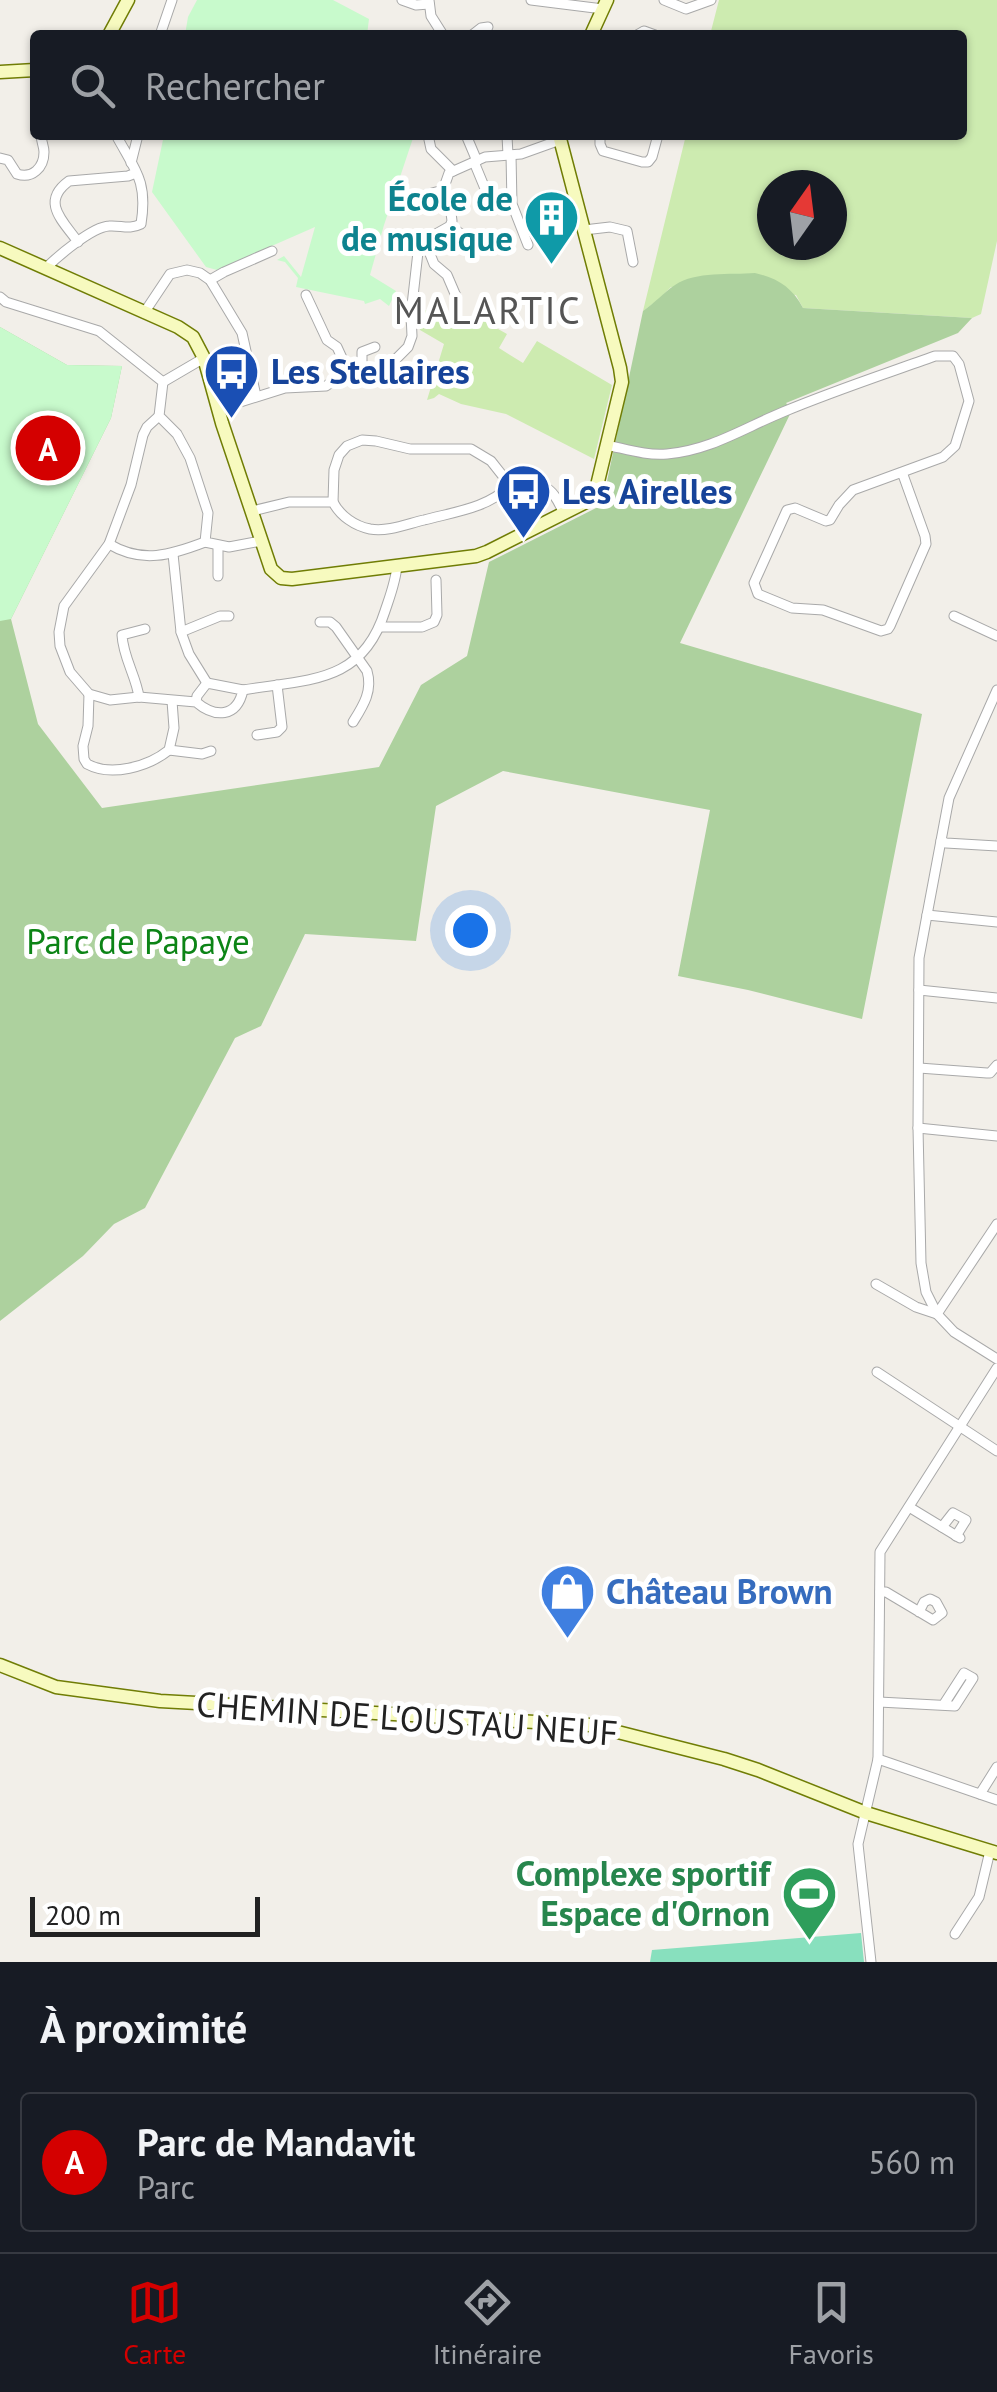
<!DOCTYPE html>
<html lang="fr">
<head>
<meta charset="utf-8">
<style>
  body { margin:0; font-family:"PT Sans",sans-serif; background:#242831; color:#f1f3f6 }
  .compass { position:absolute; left:757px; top:170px; width:90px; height:90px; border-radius:50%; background:#171b24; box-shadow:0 2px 8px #0004; rotate:14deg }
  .scale { position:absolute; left:30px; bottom:25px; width:230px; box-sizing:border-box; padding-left:10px; border:5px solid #222; border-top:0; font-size:28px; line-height:35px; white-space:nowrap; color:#222; -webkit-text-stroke:8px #fff; paint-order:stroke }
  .you { position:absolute; left:470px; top:930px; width:35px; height:35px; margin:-25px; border:8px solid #fff; border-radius:50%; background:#1a73e8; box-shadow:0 0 0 15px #1a73e833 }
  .badge { display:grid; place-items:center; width:65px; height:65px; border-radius:50%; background:#d40000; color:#fff; font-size:32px; font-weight:700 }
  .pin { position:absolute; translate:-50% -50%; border:5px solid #fff; box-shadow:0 2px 10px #0006 }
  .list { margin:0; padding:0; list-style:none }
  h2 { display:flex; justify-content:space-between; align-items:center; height:130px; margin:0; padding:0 40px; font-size:42px }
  h2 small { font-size:32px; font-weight:400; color:#9ea1a6 }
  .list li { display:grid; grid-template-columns:65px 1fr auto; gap:30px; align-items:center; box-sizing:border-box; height:140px; margin:0 20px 20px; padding:0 20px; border:2px solid #363941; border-radius:10px }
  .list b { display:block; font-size:38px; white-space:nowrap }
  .list p { margin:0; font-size:32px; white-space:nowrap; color:#9ea1a6 }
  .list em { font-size:32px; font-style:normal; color:#9ea1a6 }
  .icon { flex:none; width:55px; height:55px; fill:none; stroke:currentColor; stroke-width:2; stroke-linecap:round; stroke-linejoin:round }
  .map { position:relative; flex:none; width:997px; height:1962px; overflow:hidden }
  .search { position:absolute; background:#171b24; box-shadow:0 2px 8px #0004; left:30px; right:30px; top:30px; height:110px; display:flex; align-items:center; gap:25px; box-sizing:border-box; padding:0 35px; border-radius:10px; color:#9ea1a6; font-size:38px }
  .sheet { height:290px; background:#171b24 }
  nav { display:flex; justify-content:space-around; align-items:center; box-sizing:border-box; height:140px; border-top:2px solid #363941; background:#171b24; font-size:28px; color:#9ea1a6 }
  nav a { display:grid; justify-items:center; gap:5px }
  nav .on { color:#d40000 }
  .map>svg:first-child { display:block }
  .grass { fill:#cdebb0; fill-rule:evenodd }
  .forest { fill:#add19e }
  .park { fill:#c8facc }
  .pitch { fill:#88e0be }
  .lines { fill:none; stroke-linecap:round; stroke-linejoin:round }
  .street-casing { stroke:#a9a9a9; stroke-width:11 }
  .secondary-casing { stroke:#707d05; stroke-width:15 }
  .street { stroke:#fff; stroke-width:9 }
  .secondary { stroke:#f7fabf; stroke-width:12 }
  .labels { text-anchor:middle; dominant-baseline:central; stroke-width:10; stroke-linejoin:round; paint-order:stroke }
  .culture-label { font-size:35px; font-weight:bold; fill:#0d838f; stroke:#fff; text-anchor:end }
  .transit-label { font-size:35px; font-weight:bold; fill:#164399; stroke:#fff; text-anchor:start }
  .park-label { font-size:35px; fill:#0c8416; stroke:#fff }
  .shop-label { font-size:35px; font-weight:bold; fill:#366cbe; stroke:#fff; text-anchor:start }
  .street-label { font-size:35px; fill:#222; stroke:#fff }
  .leisure-label { font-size:35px; font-weight:bold; fill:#27864d; stroke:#fff; text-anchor:end }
  .neighbourhood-label { font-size:38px; letter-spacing:2.5px; fill:#555; stroke:#fff }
</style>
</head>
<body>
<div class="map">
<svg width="997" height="1962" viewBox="0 0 997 1962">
  <rect width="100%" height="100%" fill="#f2efe9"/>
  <g class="grass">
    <path d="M719,0H997V241L981,314L972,318L803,308L796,295L671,287L658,300L643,311L686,135H962V35H710ZM772,185H832V245H772Z"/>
    <polygon points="417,306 446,320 450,314 469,322 473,318 482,320 507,334 499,348 523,363 537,341 612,385 594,459 506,414 461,404 439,394 434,398 427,400 444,344 420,330 416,317"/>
  </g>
  <path class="forest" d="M755,273C777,278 792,287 803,308L972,318L958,333L786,403L792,410L680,643L922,714L862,1019L748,990L678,976L710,810L503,771L436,806L416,941L305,934L261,1026L235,1038L145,1208L114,1224L83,1256L0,1321V327L67,365L122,366L111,418L11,619L38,724L102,808L379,767L421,685L467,656L489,562L602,505L643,311C655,303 664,292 675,285C696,271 730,275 755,273Z"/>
  <g class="park">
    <polygon points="197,0 333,0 369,19 367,35 185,35 188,17"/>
    <polygon points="164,135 403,135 413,138 384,225 370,275 396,291 389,306 380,299 365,304 364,301 296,287 298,278 285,262 277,260 284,256 301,277 315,227 217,270 206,267 152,192"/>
    <polygon points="0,327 67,365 122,366 111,418 11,619 0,621"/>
  </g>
  <polygon class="pitch" points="861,1933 864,1962 650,1962 652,1950"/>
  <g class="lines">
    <defs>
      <g id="street">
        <polyline points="402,0 416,5 429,4"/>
        <polyline points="429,0 431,16 443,35"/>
        <polyline points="531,0 603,9"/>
        <polyline points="664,0 686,9 711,0"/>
        <polyline points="160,35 172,0"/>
        <polyline points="472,35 481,28 488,27"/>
        <polyline points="637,35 644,31 655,35"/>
        <polyline points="428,135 431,149 453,171"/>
        <polyline points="466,135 477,161"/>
        <polyline points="600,135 600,144 603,151 642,162 648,162 652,157 658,135"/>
        <polyline points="507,136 508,155"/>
        <polyline points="511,155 512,204 528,245"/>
        <path d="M0,158L8,160L17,174C32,179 44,168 44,152C44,146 41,141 41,135"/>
        <polyline points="474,162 486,191"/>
        <polyline points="131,163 138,135"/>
        <polyline points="425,195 443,190"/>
        <polyline points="450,226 472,242 474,246"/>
        <polyline points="584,230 610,227 627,231 633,262"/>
        <polyline points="396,234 428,249 434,264 447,275 456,296"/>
        <path d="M78,242C63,221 40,202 69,181L128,176L136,173"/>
        <path d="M46,268C58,256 92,227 109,226C121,225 129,230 141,224C148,181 135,170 116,135"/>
        <polyline points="210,280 224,272 272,251"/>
        <polyline points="306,295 327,340 337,347 348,371"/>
        <polyline points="0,297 6,302 99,331 163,382 159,416 177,434 190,458 208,513 205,542 229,547 261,541"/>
        <polyline points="144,313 170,274 187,270 200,273 210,280 242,333 256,396"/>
        <polyline points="362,368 362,352 375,347"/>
        <polyline points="163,382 204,358"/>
        <polyline points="218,409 285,388 326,386 348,371 377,368 394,361 408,347 412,336 411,314 418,252 427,239 450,226 452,221 451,213 443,190 449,173 485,157 521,154 560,140"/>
        <path d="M159,416L147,427L143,435L131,485L109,544L64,606L59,632L60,646L70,672L89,694L110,700L139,697L196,702C215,718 237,718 243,690L207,683L197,696L196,702"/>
        <path d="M606,445C626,449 647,456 667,454C711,450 744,428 783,412C833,391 885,374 935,356H953L959,364L969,401L955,446L943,457L853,490L839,505L830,520L826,521L795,508L787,510L754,583L758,594L792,608L823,610L881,631L888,629L890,626L926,544L925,536L902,472"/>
        <polyline points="333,502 334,470 339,455 347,446 362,440 376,441 410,449 471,449 491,461 510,485"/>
        <path d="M252,511L289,502H333C340,516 355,526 370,529C388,532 407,524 424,520C454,512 489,508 510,485C542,483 551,482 564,514"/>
        <path d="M109,544C142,564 171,555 205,542"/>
        <polyline points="173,554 181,632 189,654 207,683"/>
        <polyline points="218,576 218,546"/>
        <polyline points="954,616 997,636"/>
        <path d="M320,622H330L336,627L367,671C373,691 363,706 353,722"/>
        <polyline points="380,627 422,627 434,622 437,615 436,580"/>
        <polyline points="181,632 220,616 229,616"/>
        <path d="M243,690C309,679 362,684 385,611C390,596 396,581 397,565"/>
        <polyline points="997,690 949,798 927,915 919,958 918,1128 921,1263 926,1292 937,1314 954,1332 997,1359"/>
        <path d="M89,694L88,726L83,746L84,759L87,764C111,777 148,767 169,750L174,728L172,701"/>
        <path d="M139,697C136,676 123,657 122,635L145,629"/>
        <polyline points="257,735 277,732 282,727 277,685"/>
        <polyline points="169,750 202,754 211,751"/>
        <polyline points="941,841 946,843 997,846"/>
        <polyline points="927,915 997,922"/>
        <polyline points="919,990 997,998"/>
        <polyline points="919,1068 987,1073 990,1073 997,1065"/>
        <polyline points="918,1128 997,1136"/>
        <polyline points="876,1284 916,1307 937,1314 997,1224"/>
        <polyline points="877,1372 997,1451"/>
        <polyline points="909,1507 960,1538"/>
        <polyline points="942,1527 953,1513 966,1520 956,1536"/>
        <polyline points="880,1592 886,1592 933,1620 942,1613 936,1602 930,1599 924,1602 919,1612"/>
        <polyline points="879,1702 955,1706 973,1678 964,1673 944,1704"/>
        <polyline points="878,1759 997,1800"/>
        <polyline points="980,1794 997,1767"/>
        <polyline points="955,1934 979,1897 990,1851"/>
        <polyline points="871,1962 858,1844 878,1759 880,1552 997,1368"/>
      </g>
      <g id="secondary">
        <polyline points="109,35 128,0"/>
        <polyline points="591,35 607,0"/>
        <polyline points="0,72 35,70"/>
        <polyline points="0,248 178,327 193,337 204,358 222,423 271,569 281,578 292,579 476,556 487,552 594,498 622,382 620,368 559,135"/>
        <polyline points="0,1665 56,1687 160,1701 590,1725 724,1759 758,1770 866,1813 997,1853"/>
      </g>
    </defs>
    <use href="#street" class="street-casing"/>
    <use href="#secondary" class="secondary-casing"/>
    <use href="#street" class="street"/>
    <use href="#secondary" class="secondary"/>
  </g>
  <defs>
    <symbol id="building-pin" viewBox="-11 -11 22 30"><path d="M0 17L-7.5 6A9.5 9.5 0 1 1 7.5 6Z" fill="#0f9aa8" stroke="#fff"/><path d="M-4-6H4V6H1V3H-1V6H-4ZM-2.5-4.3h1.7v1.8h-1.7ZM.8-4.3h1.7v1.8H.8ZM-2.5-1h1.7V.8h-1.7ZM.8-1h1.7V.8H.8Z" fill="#fff"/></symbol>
    <symbol id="bus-pin" viewBox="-11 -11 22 30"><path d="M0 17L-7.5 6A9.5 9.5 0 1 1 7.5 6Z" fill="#1a4fb4" stroke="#fff"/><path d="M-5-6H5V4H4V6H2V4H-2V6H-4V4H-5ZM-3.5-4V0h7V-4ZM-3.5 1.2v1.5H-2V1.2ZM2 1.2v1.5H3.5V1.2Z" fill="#fff"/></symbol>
    <symbol id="shop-pin" viewBox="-11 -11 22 30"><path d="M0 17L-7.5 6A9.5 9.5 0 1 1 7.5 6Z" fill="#3f7fe0" stroke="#fff"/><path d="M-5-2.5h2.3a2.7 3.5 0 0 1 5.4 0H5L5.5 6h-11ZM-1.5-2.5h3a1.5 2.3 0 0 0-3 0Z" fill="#fff"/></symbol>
    <symbol id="stadium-pin" viewBox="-11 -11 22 30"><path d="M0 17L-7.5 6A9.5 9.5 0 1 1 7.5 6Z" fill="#2e9e5b" stroke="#fff"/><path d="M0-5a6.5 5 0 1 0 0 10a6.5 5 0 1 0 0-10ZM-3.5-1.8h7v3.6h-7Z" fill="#fff"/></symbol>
  </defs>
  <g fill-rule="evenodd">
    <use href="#building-pin" x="520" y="186" width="63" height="86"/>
    <use href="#bus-pin" x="200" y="340" width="63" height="86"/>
    <use href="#bus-pin" x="492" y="460" width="63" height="86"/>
    <use href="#shop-pin" x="536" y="1560" width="63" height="86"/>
    <use href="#stadium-pin" x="778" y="1862" width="63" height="86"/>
  </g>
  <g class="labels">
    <g class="culture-label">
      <text x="513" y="198">École de<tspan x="513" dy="40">de musique</tspan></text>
    </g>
    <g class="transit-label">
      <text x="271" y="371">Les Stellaires</text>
      <text x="562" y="491">Les Airelles</text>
    </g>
    <g class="park-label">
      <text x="138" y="941">Parc de Papaye</text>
    </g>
    <g class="shop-label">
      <text x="606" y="1591">Château Brown</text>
    </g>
    <g class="street-label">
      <text transform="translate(407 1718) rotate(4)">CHEMIN DE L'OUSTAU NEUF</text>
    </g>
    <g class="leisure-label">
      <text x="770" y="1873">Complexe sportif<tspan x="770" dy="40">Espace d'Ornon</tspan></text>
    </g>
    <g class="neighbourhood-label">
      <text x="488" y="309">MALARTIC</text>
    </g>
  </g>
</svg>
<svg class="compass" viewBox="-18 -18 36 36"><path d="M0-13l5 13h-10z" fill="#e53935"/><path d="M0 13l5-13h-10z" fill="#9ea1a6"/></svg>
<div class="scale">200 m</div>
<div class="you"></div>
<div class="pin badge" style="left:48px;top:448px">A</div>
<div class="search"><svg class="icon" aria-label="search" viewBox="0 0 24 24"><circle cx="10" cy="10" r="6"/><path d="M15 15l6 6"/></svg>Rechercher</div>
</div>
<section class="sheet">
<h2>À proximité<small></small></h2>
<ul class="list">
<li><span class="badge">A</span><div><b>Parc de Mandavit</b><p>Parc</p></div><em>560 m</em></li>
</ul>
</section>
<nav>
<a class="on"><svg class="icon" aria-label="map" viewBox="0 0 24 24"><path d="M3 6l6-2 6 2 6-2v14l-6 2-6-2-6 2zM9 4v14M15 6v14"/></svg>Carte</a>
<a><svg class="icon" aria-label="directions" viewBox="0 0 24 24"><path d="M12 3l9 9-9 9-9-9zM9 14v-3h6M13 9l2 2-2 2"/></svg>Itinéraire</a>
<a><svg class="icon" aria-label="saved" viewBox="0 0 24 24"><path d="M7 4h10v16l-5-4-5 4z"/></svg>Favoris</a>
</nav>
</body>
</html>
